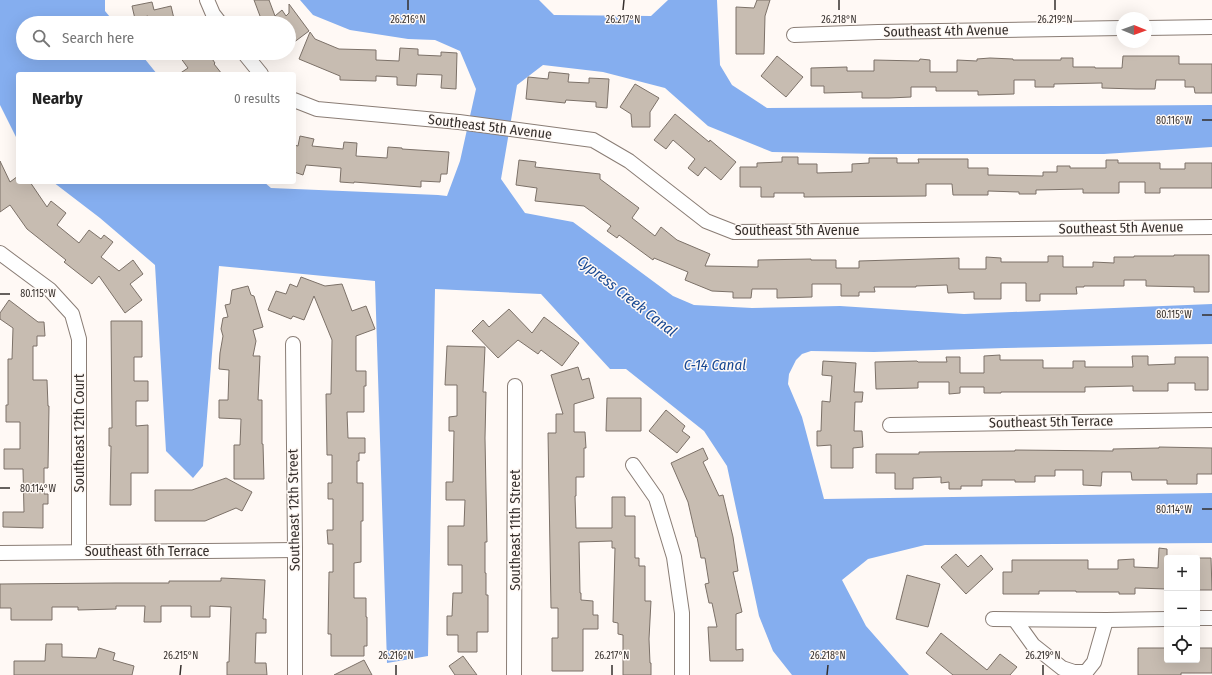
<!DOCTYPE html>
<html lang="en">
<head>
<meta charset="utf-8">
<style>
  body { margin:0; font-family:"Fira Sans Condensed",sans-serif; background:#f6f6f6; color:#222 }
  .controls { position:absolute; right:12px; bottom:12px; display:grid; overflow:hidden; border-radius:4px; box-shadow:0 4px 16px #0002 }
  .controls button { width:36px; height:36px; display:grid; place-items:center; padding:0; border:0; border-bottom:1px solid #e0e0e0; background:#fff; color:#222; font:20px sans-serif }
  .compass { position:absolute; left:1116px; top:12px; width:36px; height:36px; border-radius:50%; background:#fff; box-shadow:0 4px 16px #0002; rotate:91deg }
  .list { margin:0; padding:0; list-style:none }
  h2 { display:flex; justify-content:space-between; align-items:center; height:52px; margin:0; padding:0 16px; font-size:17px }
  h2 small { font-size:13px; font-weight:400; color:#767676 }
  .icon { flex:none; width:22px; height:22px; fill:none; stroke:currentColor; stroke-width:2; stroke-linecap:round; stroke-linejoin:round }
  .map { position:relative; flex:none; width:1212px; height:675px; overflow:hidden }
  .search { position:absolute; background:#fff; box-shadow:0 4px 16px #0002; left:16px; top:16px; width:280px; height:44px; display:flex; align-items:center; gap:10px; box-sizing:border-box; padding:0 14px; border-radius:22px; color:#767676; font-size:15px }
  .panel { position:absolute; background:#fff; box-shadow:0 4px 16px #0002; left:16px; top:72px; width:280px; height:112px; border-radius:4px }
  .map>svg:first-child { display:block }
  .water { fill:#85aeef }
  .building { fill:#c7bcb1; stroke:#7c7168 }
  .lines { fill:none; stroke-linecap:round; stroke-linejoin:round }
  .minor-casing { stroke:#8a7d75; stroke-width:16 }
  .minor { stroke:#fff; stroke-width:14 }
  .ticks { fill:none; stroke:#352f2c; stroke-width:1.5 }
  .labels { text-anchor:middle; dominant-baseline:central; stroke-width:3; stroke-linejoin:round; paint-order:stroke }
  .street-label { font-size:14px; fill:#352f2c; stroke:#fff9f5 }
  .water-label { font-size:15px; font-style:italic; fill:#164792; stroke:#fff9f5 }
  .ticks-label { font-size:10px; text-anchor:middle; fill:#352f2c; stroke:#fff9f5; stroke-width:3; stroke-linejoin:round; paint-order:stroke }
</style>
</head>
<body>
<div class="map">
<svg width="1212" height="675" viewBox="0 0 1212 675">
  <rect width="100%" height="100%" fill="#fff9f5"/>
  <g class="water">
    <polygon points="0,0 105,0 105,11 115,23 23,23 23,53 140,53 157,74 18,74 18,141 0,105"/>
    <polygon points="300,0 539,0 554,15 651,16 668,0 717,0 720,65 732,85 767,108 1212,105 1212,147 1104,154 878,154 772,152 708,126 665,88 603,72 543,65 517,85 501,179 525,213 573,222 673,296 694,305 752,308 840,306 964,314 1212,304 1212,344 1005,348 874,352 811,351 802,354 796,360 789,374 788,384 802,417 824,499 1212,493 1212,543 925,545 868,559 842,580 866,626 909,675 792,675 773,651 759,616 727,466 704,431 626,369 610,369 541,294 435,289 428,656 387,663 375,281 219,266 203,466 193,478 166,451 155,265 100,218 53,182 264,182 271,188 438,195 447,196 460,161 476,89 460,51 435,40 408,39 350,30 313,15"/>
  </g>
  <g class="building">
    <polygon points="254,0 269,0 275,16 282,10 286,16 289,13 289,4 309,31 289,46 289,23 265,23 260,16"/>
    <polygon points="757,0 770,0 765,16 764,54 736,54 736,7 754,8"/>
    <polygon points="152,2 154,10 171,6 175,23 150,23 148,16 135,19 132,6"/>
    <polygon points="310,32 315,39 339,49 376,50 376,60 399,61 400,48 418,49 418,55 441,56 441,52 457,53 456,89 441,88 442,75 417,74 416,86 397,85 397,77 376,76 376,81 340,80 340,76 299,59"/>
    <polygon points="177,53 208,53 215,63 214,64 222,74 179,74 188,68"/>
    <polygon points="777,56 803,77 786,97 761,76"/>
    <polygon points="1123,56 1179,56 1179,64 1212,64 1212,93 1195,93 1194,87 1185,87 1185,80 1156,80 1155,89 1136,89 1102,88 1102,83 1054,84 1054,87 1035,87 1035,80 1014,80 1014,94 978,95 978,91 936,91 936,87 911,87 911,97 889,98 862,98 862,92 824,93 824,86 811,86 811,68 847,67 847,71 874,71 874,60 919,61 920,59 930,60 930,72 957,72 957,60 977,61 977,59 990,58 1013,59 1013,60 1061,60 1061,58 1073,58 1073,67 1095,67 1095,68 1122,68"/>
    <polygon points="549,72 569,74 568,82 589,83 589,78 609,79 607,108 596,107 596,102 566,100 565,103 526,99 528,77 548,79"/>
    <polygon points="635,84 659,98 650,112 650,127 632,127 631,114 620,107"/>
    <polygon points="675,114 709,142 710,140 736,162 721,180 705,167 698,176 688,168 695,159 673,140 666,149 654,140"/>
    <polygon points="300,136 314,139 312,146 343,149 344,142 357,143 356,156 387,158 388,147 402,148 402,149 449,152 447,174 441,174 440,182 421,181 421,187 354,182 354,183 340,182 341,168 306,165 303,175 294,172 294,145 298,146"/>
    <polygon points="782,157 798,157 798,164 817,164 817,173 852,172 852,164 869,163 869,158 897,158 897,163 919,163 918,159 968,159 968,168 988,168 988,175 1043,176 1043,172 1057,172 1057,166 1070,166 1070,168 1106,168 1106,160 1118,160 1118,163 1160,163 1160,169 1185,169 1185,163 1212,163 1212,188 1160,188 1160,193 1145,193 1145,182 1119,182 1119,193 1083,193 1083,189 1036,190 1036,194 1019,194 1019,192 988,191 988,195 953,195 952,184 926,184 926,196 804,197 804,193 774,193 774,197 761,197 761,187 740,187 740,167 757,167 757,163 782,162"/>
    <polygon points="519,160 536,162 535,167 600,174 600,179 639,208 632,218 655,236 661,227 677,240 710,254 705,266 758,267 758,260 811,259 811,260 836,260 836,268 859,268 859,261 959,258 959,269 986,269 986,257 1001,258 1001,262 1048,262 1048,256 1063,256 1063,267 1093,267 1093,262 1114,263 1114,257 1134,257 1134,256 1174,256 1174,255 1209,255 1209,292 1194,292 1194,287 1146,286 1146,280 1124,280 1124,286 1084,286 1084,287 1076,287 1077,294 1040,294 1040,301 1026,301 1026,283 1001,283 1001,299 974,299 974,292 948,293 947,285 916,286 916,287 874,287 875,292 859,292 859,296 841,296 841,284 812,284 812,297 777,298 777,289 752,289 751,298 733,298 733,292 712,291 685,280 688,272 654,258 653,260 619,235 617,238 607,231 611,226 584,206 535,201 537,188 516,185"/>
    <polygon points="0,161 10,182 18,176 18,182 30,182 47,207 51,201 66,213 57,225 79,243 89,230 101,239 104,235 113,242 101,257 119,271 133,260 143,274 130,284 142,300 125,313 99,276 92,284 64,262 66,260 27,229 10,205 0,212"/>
    <polygon points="301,277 325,286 342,284 352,311 366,306 375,329 356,336 356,371 366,371 366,386 364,386 364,412 347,412 348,438 365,438 365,453 359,453 359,461 357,461 357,483 363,483 363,521 361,521 361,562 354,563 354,598 366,598 366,617 367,617 367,646 364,646 364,656 331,656 331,634 328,634 329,572 333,572 333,544 328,544 327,530 333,530 333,499 328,499 328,483 332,483 332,455 327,455 326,394 331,394 332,340 314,296 304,320 293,316 291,319 268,310 276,291 286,294 290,284 297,287"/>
    <polygon points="248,286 251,295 254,296 263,327 253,330 256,341 253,356 260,356 258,400 262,400 262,444 263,444 264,479 234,479 234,445 240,445 241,419 219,418 219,400 228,400 229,370 219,369 220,353 223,336 221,329 223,318 228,317 225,305 230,304 232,290"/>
    <polygon points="9,300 38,322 44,322 45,336 37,336 37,346 33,346 33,380 47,380 48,406 49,406 48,468 44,468 44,494 48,494 48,504 43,504 43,528 3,527 3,512 24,512 23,469 4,469 4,449 20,449 20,422 6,422 6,405 8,405 8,359 12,359 13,328 0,319 0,313"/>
    <polygon points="509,309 532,333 544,317 579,343 562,366 541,350 538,354 518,340 498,358 472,331 483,320 489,327"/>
    <polygon points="111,321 142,321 142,357 134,357 134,381 148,381 148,401 136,401 136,426 148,425 148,473 131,473 131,505 110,505 111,446 109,446 109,428 112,428"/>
    <polygon points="447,346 485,347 483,392 486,392 485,438 487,542 485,542 485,573 486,573 486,595 488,595 488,632 477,632 477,652 458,652 458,635 447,635 447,616 452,616 453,593 462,593 462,565 448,565 448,526 464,526 465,500 446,500 446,482 453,482 454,431 449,431 449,417 457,416 457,385 445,385"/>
    <polygon points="1000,355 1000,360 1043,360 1043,368 1073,368 1073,361 1085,361 1085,367 1133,367 1132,356 1148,356 1148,365 1175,364 1175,357 1208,357 1208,390 1195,390 1195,383 1168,383 1168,391 1133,391 1133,386 1085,387 1085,392 1001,392 1001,393 984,393 984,387 960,387 960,393 949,394 949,382 918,382 918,388 876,389 875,362 917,361 918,362 947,362 946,357 960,357 960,373 984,373 984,356"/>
    <polygon points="823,361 856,363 854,392 863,392 862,402 855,402 854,431 862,431 863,447 853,448 853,468 831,468 831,445 817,446 817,431 821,431 822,401 830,402 832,376 822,375"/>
    <polygon points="578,367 582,380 589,378 594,398 574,404 574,432 585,432 586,448 584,448 584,477 576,477 576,496 575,496 576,528 612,528 612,497 625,497 625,516 635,516 635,558 639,558 639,566 645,566 645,601 651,601 649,639 650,663 651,663 651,675 623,675 623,635 618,634 618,623 613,622 615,548 612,548 612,541 579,542 580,593 581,593 581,600 593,601 593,615 598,615 598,629 583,629 583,671 552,671 552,638 558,638 558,608 551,608 548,433 556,433 556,414 563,414 551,375"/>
    <polygon points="607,398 641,398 641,431 606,431"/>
    <polygon points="666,410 685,426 682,431 690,437 677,453 649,431"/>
    <polygon points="1159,447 1212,448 1212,474 1197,474 1197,484 1167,484 1167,480 1132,480 1131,472 1102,472 1101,486 1083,485 1083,470 1055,470 1055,476 1035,476 1035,482 1015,482 1015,480 982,480 982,486 961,486 961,489 949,489 949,482 941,483 941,477 913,478 913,489 895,489 895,473 876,473 876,454 919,454 919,452 1015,451 1015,450 1113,451 1113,449 1159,448"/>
    <polygon points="703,448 708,459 703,462 719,496 723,495 733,537 738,571 733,572 742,612 736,614 736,650 743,649 743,661 710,661 708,627 717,627 712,603 709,603 705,584 709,583 705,558 701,558 697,537 696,537 688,502 671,463"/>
    <polygon points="226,478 252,492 242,511 236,508 205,521 155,521 155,490 192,490"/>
    <polygon points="1159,548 1167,549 1167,589 1135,588 1135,594 1119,594 1119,592 1076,592 1076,591 1039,591 1039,594 1003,594 1003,572 1012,572 1012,560 1088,560 1088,569 1118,569 1118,560 1134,559 1134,567 1158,568"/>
    <polygon points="956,554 968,567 981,555 993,569 966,594 941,567"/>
    <polygon points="1197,558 1211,558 1212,590 1197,590"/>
    <polygon points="907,575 940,584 928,627 896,619"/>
    <polygon points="221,578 265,580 263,619 266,619 266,633 256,633 255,663 266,663 267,675 227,675 227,662 229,662 231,607 210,606 210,617 191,617 191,606 161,606 161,622 144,622 145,606 116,606 116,609 78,610 78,607 52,607 52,620 11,620 11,608 0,608 0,584 116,583 169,583 169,581 221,581"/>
    <polygon points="941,633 987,670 1000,654 1017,667 1010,675 953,675 926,653"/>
    <polygon points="46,644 62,644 62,657 96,658 99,648 115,653 113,660 134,666 132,675 14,675 14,661 45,661"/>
    <polygon points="1138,648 1167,648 1167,660 1197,660 1197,648 1212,648 1212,673 1181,673 1181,675 1138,675"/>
    <polygon points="463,656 477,675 455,675 449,666"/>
    <polygon points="364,660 372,675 334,675"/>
  </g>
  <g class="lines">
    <defs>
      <g id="minor">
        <polyline points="207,0 213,14 220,23"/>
        <polyline points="1146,28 1212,27"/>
        <polyline points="794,35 878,32 1122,28"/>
        <polyline points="244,53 261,74"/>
        <polyline points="294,100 317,109 459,122 593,140 629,161 706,221 734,232 1212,227"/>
        <polyline points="0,253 50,290 72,314 79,339 79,552"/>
        <polyline points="293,344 295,550 295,675"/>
        <polyline points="890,425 1212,420"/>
        <polyline points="633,465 656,498 674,557 682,613 682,675"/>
        <polyline points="0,553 295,550"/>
        <polyline points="1197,618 1212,618"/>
        <polyline points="993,619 1106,620 1167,619"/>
        <polyline points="1015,620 1033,645 1062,668 1074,672 1086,672 1094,662 1106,620"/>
        <polyline points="514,675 515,386"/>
      </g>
    </defs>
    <use href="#minor" class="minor-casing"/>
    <use href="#minor" class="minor"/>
  </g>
  <path class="ticks" d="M408,10V0M623,10L624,0M839,10V0M1055,10V0M1202,120H1212M0,294H10M1202,315H1212M0,488H10M1202,509H1212M180,675L181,665M396,675V665M612,675V665M827,675L828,665M1043,675V665"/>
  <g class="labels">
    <g class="street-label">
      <text transform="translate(946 31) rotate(-1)">Southeast 4th Avenue</text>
      <text transform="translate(490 127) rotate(7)">Southeast 5th Avenue</text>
      <text transform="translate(1121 228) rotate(-1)">Southeast 5th Avenue</text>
      <text x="797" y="230">Southeast 5th Avenue</text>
      <text transform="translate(1051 422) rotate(-1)">Southeast 5th Terrace</text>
      <text transform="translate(79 433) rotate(-90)">Southeast 12th Court</text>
      <text transform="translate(294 510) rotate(-91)">Southeast 12th Street</text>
      <text transform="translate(515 530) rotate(-90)">Southeast 11th Street</text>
      <text x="147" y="551">Southeast 6th Terrace</text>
    </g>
    <g class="water-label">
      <text transform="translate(627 296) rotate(38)">Cypress Creek Canal</text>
      <text x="715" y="365">C-14 Canal</text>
    </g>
  </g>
  <g class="ticks-label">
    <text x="408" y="23">26.216°N</text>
    <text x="623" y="23">26.217°N</text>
    <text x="839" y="23">26.218°N</text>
    <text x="1055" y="23">26.219°N</text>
    <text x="1174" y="124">80.116°W</text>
    <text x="38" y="297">80.115°W</text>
    <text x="1174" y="318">80.115°W</text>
    <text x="38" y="492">80.114°W</text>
    <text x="1174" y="513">80.114°W</text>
    <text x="181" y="659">26.215°N</text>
    <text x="396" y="659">26.216°N</text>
    <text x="612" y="659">26.217°N</text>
    <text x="828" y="659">26.218°N</text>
    <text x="1043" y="659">26.219°N</text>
  </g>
</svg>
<div class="controls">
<button>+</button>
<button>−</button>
<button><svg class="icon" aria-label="locate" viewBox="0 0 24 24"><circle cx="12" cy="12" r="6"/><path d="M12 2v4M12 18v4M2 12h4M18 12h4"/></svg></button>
</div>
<svg class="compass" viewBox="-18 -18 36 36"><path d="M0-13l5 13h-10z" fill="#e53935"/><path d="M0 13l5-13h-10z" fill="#767676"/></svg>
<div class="search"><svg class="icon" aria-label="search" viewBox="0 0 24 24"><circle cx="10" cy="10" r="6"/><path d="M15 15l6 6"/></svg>Search here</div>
<section class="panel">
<h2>Nearby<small>0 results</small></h2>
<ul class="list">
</ul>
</section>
</div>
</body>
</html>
